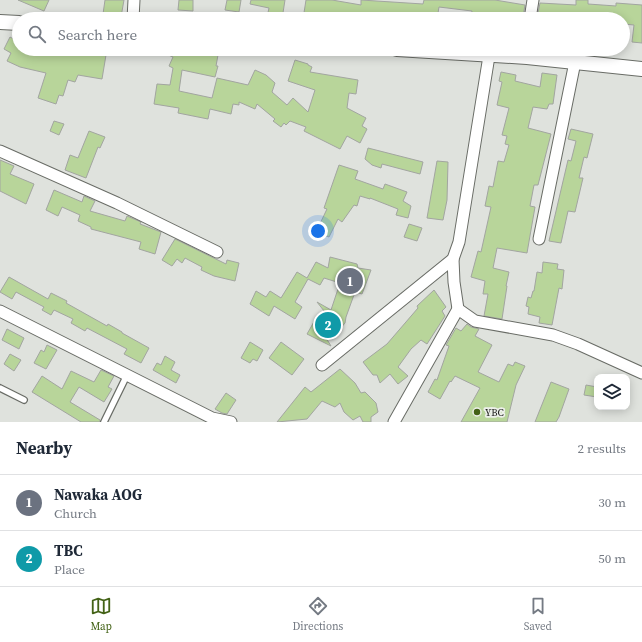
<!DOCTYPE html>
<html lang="en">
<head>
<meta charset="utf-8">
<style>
  body { margin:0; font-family:"Source Serif 4",serif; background:#f2f2f3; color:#1f2937 }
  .controls { position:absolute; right:12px; bottom:12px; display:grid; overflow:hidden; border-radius:8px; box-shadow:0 2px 10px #0003 }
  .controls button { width:36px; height:36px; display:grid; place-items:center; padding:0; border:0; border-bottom:1px solid #e0e1e3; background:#fff; color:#1f2937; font:20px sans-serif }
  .you { position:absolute; left:318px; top:231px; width:14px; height:14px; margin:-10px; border:3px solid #fff; border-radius:50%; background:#1a73e8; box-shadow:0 0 0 6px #1a73e833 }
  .badge { display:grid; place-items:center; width:26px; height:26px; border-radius:50%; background:#436216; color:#fff; font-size:13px; font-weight:700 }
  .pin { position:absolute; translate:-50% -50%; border:2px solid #fff; box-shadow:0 1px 4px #0006 }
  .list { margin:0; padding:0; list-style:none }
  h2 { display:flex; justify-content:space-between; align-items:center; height:52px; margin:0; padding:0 16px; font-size:17px }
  h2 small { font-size:13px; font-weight:400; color:#747a83 }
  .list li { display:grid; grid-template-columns:26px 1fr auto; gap:12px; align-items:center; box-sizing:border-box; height:56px; padding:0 16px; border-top:1px solid #e0e1e3 }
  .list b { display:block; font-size:15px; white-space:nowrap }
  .list p { margin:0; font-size:13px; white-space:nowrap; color:#747a83 }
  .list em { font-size:13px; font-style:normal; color:#747a83 }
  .icon { flex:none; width:22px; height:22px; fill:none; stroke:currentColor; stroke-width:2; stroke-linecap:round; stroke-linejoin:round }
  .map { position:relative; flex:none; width:642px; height:422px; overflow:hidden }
  .search { position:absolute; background:#fff; box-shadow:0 2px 10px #0003; left:12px; right:12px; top:12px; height:44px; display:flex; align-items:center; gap:10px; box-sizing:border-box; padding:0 14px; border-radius:22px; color:#747a83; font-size:15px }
  .sheet { height:164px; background:#fff }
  nav { display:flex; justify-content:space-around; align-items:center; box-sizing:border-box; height:56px; border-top:1px solid #e0e1e3; background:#fff; font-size:11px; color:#747a83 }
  nav a { display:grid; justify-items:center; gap:2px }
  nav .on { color:#436216 }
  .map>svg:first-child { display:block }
  .building { fill:#b8d59a; stroke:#a2a5a0 }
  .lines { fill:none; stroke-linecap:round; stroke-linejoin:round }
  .service-casing { stroke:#696c66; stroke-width:8 }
  .minor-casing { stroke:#696c66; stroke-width:13 }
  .tertiary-casing { stroke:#696c66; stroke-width:16 }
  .service { stroke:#fff; stroke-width:5.5 }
  .minor { stroke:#fff; stroke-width:11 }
  .tertiary { stroke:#fff; stroke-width:14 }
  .poi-dot { fill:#436216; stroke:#edf0ea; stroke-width:1.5 }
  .labels { text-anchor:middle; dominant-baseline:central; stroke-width:3.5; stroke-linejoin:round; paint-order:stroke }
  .poi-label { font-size:10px; fill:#212220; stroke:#edf0ea; text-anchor:start }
</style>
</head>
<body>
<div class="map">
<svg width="642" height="422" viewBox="0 0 642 422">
  <rect width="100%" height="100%" fill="#dfe2dd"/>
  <g class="building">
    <polygon points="18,0 49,0 44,11"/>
    <polygon points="105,0 124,0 121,17 103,14"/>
    <polygon points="179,0 193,0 193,11 178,10"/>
    <polygon points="227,0 241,0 239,12 225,10"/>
    <polygon points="251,0 285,0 282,19 267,17 269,8 250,4"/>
    <polygon points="306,0 332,0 361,5 361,0 423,4 424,0 495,0 525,5 523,17 519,17 519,19 471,18 472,11 439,7 437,19 340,19 319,15 318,19 303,19"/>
    <polygon points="576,0 588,0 588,4 616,6 616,3 642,5 642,43 632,42 634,25 623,24 623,19 578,19 578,15 558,14 558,19 537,18 540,3 576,5"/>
    <polygon points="10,37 19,42 19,49 65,49 83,54 84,52 89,53 90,49 107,49 102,79 78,75 75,82 68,80 63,96 59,95 56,104 38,98 46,73 20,67 7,61 11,53 4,49"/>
    <polygon points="154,49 211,49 210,54 218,55 216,66 218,66 215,77 182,70 179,91 212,98 217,78 248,85 255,70 266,75 275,83 272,92 287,105 293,98 308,112 315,90 288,81 295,60 308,64 308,65 312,67 310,72 358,80 356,94 349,93 347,108 366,118 362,126 367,129 360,143 347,136 340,149 304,131 306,127 290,121 286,125 284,123 281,127 273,121 275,119 257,104 255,109 239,102 239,105 233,104 231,114 210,109 208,119 178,113 179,108 154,104 157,84 170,85 173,68 169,66 173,57"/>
    <polygon points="501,72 516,75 515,81 540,87 542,73 557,75 553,104 549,104 547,109 533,107 528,128 551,134 538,185 534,185 530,206 535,207 527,253 497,248 493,268 509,272 506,286 507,286 502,319 484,316 488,294 483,294 485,281 471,277 478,251 481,252 491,207 485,206 489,186 493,187 498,161 504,162 509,145 505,144 507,136 502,135 509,108 497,105 502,82 499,81"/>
    <polygon points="54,121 64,124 59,135 50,131"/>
    <polygon points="571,129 593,134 587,158 584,157 579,178 583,178 575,212 568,211 561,243 549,241 568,160 571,161 576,141 568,139"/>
    <polygon points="89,131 105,137 100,148 98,147 86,178 65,170 70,155 78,158"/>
    <polygon points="368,148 423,162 420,174 382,164 381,168 372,165 365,159"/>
    <polygon points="0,160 14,166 10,174 34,184 26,204 0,191"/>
    <polygon points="437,161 448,162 447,200 443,220 427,218"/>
    <polygon points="339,165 358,171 355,179 383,189 385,184 407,192 403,201 411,206 408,218 396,215 398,209 370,198 370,199 360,196 357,206 354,205 342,222 338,219 329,237 316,232 327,209 324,208"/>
    <polygon points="54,190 82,202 84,196 95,201 90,211 125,221 127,216 141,222 140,224 161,232 155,254 139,249 141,242 91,229 91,227 78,221 80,215 62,207 58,216 46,210"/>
    <polygon points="409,224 422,228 417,241 404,237"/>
    <polygon points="175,239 226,264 227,260 239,263 235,281 214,276 201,270 202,267 185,258 182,263 177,259 172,266 162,260"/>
    <polygon points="330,257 357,264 358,268 371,270 362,294 355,292 346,317 345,323 339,330 317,302 331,310 340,283 324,278 320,285 308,279 295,302 302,307 295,319 274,306 269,316 250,304 256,291 266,297 270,291 281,298 297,272 307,278 316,262 328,268"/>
    <polygon points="543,262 558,264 557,269 564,270 562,289 559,288 552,325 539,323 540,317 528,314 529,307 526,306 528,297 531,298 533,291 534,291 537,272 542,273"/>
    <polygon points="9,277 48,299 51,293 67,301 66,303 107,326 108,324 122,332 122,333 149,348 141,363 124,354 127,349 87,328 85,331 71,323 73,319 54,310 51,315 42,310 44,307 16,292 12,299 0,292"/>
    <polygon points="434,290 446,307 442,311 445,316 427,344 421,340 411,349 398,367 408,376 398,384 390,374 380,383 377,375 373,375 363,362 387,344 418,308 417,306"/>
    <polygon points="315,320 331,346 307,334"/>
    <polygon points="467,324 471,327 479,329 475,336 492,345 478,372 499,382 508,364 513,366 515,362 525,366 516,385 507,422 461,422 480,388 455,376 451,382 450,381 440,399 428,392 435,379 437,380 449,346 446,345 456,328 461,331"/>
    <polygon points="7,329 24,338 19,349 2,340"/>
    <polygon points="250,342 263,350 257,361 253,359 250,363 241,358"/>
    <polygon points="281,342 304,359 292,375 269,358"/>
    <polygon points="47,345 57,350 46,369 34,363 41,350 44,352"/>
    <polygon points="10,354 21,360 14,371 4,364"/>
    <polygon points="165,356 175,362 171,370 180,375 176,383 153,370 157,363 161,365"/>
    <polygon points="340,369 355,383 361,393 365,392 376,403 378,412 371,417 371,422 363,422 360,416 353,420 344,412 340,403 335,407 322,401 307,419 277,422 305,387 311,392"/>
    <polygon points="101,370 114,376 108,387 112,389 104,402 79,387 70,402 100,420 100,422 81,422 32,392 42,376 62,389 71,371 94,382"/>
    <polygon points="551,382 569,389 559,417 556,422 535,422"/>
    <polygon points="586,385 597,387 597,397 584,395"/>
    <polygon points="226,393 236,400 227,414 222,413 215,409"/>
  </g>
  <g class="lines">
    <defs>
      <g id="service">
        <polyline points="0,388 24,400"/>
        <polyline points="104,422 127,375"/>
      </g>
      <g id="minor">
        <polyline points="133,19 134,0"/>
        <polyline points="530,19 533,0"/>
        <polyline points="0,151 117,203 217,252"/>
        <polyline points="539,239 575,62"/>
        <polyline points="453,259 454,282 458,309 475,321 553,335 578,344 642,373"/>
        <polyline points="0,311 212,418 231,422"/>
        <polyline points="322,365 453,259 459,242 489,56"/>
        <polyline points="394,422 458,309"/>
      </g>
      <g id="tertiary">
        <polyline points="0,22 19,23"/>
        <polyline points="397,49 527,57 642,69"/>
      </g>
    </defs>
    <use href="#service" class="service-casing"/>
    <use href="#minor" class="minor-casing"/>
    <use href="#tertiary" class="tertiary-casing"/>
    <use href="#service" class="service"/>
    <use href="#minor" class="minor"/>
    <use href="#tertiary" class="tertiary"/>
  </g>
  <circle class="poi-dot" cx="477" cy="412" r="4"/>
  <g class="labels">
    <g class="poi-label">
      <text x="485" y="412">YBC</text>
    </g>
  </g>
</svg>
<div class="controls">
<button><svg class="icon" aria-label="layers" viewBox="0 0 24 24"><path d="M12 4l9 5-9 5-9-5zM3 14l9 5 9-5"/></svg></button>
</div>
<div class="you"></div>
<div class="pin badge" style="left:350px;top:281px;background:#6b7280">1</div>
<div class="pin badge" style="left:328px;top:325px;background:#0f9aa8">2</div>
<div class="search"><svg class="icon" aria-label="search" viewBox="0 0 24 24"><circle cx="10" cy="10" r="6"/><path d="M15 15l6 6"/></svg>Search here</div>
</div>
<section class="sheet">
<h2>Nearby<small>2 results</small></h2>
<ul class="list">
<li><span class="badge" style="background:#6b7280">1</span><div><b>Nawaka AOG</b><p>Church</p></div><em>30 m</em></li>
<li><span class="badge" style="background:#0f9aa8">2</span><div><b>TBC</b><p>Place</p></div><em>50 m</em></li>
</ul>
</section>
<nav>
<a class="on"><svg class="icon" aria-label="map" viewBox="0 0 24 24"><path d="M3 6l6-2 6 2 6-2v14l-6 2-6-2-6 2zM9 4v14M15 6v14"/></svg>Map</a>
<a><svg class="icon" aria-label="directions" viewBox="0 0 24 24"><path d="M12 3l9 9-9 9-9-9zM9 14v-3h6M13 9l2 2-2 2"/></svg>Directions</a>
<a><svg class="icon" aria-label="saved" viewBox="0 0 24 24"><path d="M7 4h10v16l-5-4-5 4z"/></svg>Saved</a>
</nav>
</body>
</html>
